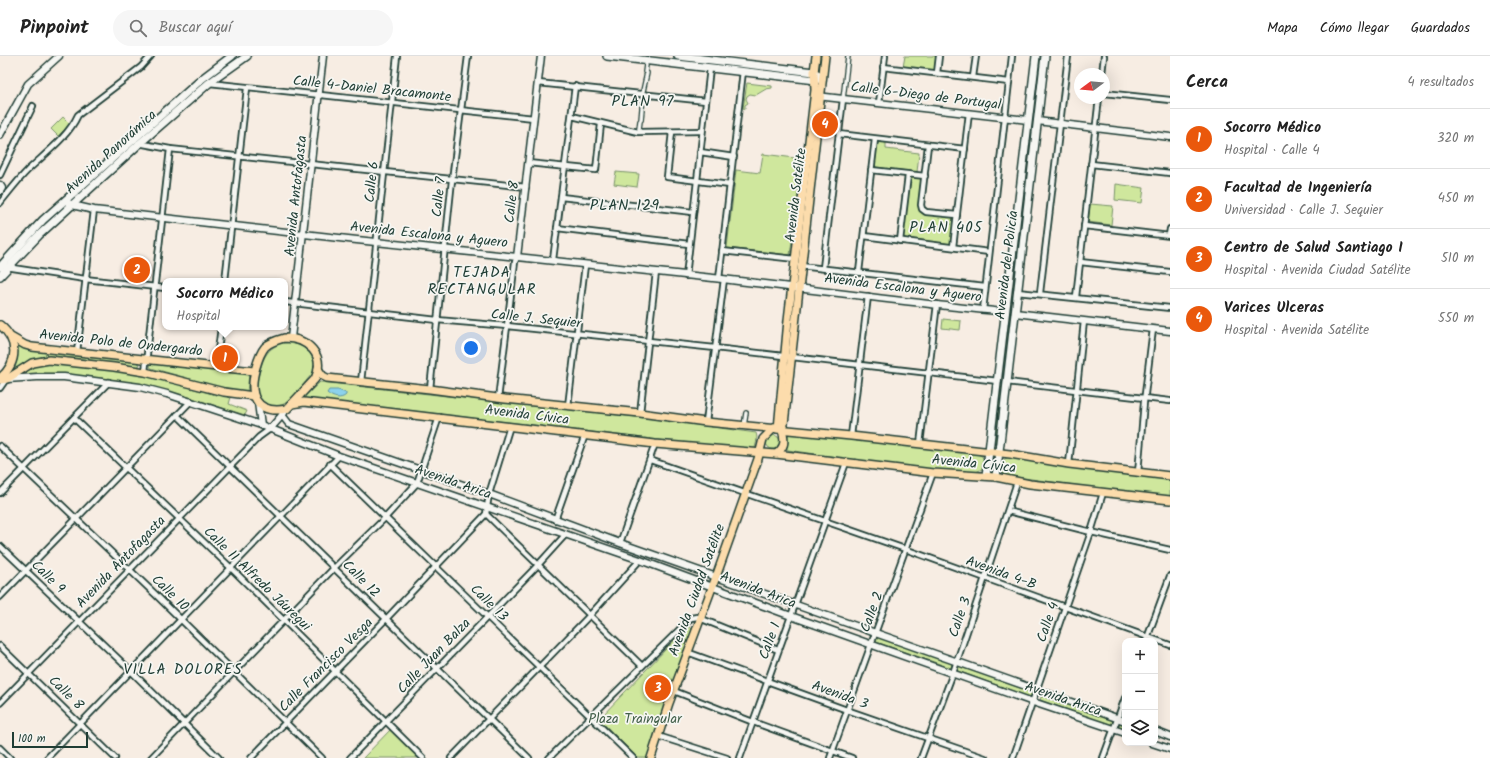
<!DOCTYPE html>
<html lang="es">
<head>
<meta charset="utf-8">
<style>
  body { margin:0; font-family:Kalam,sans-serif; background:#f6f6f6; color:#222 }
  .controls { position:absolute; right:12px; bottom:12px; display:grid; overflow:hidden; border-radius:8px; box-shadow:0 4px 16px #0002 }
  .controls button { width:36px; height:36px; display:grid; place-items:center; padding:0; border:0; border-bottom:1px solid #e0e0e0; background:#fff; color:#222; font:20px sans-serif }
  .compass { position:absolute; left:1074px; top:12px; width:36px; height:36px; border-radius:50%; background:#fff; box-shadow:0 4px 16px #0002; rotate:254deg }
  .scale { position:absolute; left:12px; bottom:10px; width:76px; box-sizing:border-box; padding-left:4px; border:2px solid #1f3d34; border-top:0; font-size:11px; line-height:14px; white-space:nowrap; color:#1f3d34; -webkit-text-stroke:3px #f6f6f2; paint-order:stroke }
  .you { position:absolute; left:471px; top:292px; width:14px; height:14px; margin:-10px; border:3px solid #fff; border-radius:50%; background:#1a73e8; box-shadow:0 0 0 6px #1a73e833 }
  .badge { display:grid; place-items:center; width:26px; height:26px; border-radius:50%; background:#ea580c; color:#fff; font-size:13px; font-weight:700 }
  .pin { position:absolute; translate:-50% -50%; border:2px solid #fff; box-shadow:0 1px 4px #0006 }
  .popup { position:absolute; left:162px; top:222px; width:126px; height:52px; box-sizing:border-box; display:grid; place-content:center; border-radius:8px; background:#fff; filter:drop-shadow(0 1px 3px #0005); font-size:13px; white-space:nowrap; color:#767676 }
  .popup b { font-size:15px; color:#222 }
  .popup::after { content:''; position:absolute; left:50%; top:100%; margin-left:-8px; border:8px solid transparent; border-top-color:#fff }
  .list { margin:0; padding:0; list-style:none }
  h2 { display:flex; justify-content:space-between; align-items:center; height:52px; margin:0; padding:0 16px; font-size:17px }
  h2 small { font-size:13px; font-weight:400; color:#767676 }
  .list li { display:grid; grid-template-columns:26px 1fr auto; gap:12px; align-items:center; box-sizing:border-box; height:60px; padding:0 16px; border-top:1px solid #e0e0e0 }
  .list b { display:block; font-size:15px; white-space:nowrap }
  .list p { margin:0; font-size:13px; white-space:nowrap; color:#767676 }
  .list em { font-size:13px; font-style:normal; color:#767676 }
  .icon { flex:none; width:22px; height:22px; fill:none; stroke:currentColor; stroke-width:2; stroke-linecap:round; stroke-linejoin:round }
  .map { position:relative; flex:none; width:1170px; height:702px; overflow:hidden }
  header { display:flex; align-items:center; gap:24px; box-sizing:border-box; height:56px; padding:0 20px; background:#fff; border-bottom:1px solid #e0e0e0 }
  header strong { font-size:19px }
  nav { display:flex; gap:22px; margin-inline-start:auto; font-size:14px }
  .search { width:280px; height:36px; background:#f6f6f6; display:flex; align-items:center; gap:10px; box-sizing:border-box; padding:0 14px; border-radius:22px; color:#767676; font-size:15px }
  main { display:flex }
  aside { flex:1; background:#fff }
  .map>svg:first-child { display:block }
  .green { fill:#cfe79d; stroke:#779268 }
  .water { fill:#8cd2ed; stroke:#6096a3 }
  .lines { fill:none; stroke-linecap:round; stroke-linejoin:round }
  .pedestrian-casing { stroke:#1f3d34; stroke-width:6 }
  .minor-casing { stroke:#1f3d34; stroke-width:8 }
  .tertiary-casing { stroke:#1f3d34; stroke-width:9 }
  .secondary-casing { stroke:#1f3d34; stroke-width:10 }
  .primary-casing { stroke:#1f3d34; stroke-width:10 }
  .pedestrian { stroke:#f6f6f2; stroke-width:3.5 }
  .minor { stroke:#f6f6f2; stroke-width:4.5 }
  .tertiary { stroke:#f6f6f2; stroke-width:6 }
  .secondary { stroke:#f6f6f2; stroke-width:7 }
  .primary { stroke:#fcdcac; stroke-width:7 }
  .labels { text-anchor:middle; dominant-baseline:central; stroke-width:3.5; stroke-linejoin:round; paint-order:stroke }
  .street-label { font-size:14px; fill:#1f3d34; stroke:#f6f6f2 }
  .park-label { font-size:14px; fill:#425f49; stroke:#f6f6f2 }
  .neighbourhood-label { font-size:15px; letter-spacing:1px; fill:#1f3d34; stroke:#f6f6f2 }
</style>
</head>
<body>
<header>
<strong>Pinpoint</strong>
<div class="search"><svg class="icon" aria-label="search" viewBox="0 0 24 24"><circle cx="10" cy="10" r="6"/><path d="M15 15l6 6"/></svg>Buscar aquí</div>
<nav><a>Mapa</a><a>Cómo llegar</a><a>Guardados</a></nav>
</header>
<main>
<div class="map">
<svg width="1170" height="702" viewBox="0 0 1170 702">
  <rect width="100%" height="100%" fill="#f7ede3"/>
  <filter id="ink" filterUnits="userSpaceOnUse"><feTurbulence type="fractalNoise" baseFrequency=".025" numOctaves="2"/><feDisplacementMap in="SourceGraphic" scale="8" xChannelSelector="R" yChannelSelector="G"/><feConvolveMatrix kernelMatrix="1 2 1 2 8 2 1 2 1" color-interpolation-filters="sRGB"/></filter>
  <g filter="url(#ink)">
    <g class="green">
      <polygon points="905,0 937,0 935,13 933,14 903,11"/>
      <polygon points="1038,5 1041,5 1035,61 1033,61"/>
      <polygon points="747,27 772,30 772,32 766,33 756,39 750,38 747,40 746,43 748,47 745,49 745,53 743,52"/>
      <polygon points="63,61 70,68 58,80 51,73"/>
      <polygon points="881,86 886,87 886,93 919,97 917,116 876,111 875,109 877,88"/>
      <polygon points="763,98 803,103 790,199 727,192 736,114 760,117"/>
      <polygon points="616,116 639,118 637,131 614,128"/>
      <polygon points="912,121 922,123 919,150 920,154 922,157 954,161 951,188 903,182 910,122"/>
      <polygon points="1116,128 1144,132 1142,147 1115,144"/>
      <polygon points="1090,148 1113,150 1111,169 1088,166"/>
      <polygon points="1017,190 1019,190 1015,230 1013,232 1012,231"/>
      <polygon points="1010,261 1011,263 1004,319 1003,321 1001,319 1008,263"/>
      <polygon points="943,263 961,265 960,274 942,272"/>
      <path d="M284,287C303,286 319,299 312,318C304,327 296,339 287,346C275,355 258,347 256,333C256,328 258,323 259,318C263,302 267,291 284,287Z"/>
      <polygon points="18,289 28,293 138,306 140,309 136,311 90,304 48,300 36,302 15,313"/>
      <polygon points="152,307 249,318 247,336 215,330 151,312 150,310"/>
      <path d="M41,308C85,305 135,317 177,328C195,333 212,339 231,341L229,348L247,355L245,359C209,348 172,334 134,327C97,320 59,318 22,318L29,313Z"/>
      <path d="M320,326L655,363L756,377C758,381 756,392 753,395L303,342Z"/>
      <polygon points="1002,331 1003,333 996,387 994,388 1000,333"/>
      <polygon points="790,376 977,398 982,400 985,408 982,413 976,416 925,414 788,394 786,391 788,387 788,379"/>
      <circle cx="773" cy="386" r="7"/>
      <path d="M1010,401L1170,423V442L1009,420C1000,418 998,411 1002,404Z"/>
      <polygon points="687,571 690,571 693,574 647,702 638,702 601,665 601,661"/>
      <polygon points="878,581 952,607 951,612 876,586"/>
      <polygon points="957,609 1034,637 1032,642 955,614"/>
      <polygon points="1042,639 1125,668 1125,674 1040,644"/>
      <polygon points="393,671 424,702 363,702"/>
    </g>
    <path class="water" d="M329,334H338L346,337V339C341,344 333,342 327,337Z"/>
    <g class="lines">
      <defs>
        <g id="pedestrian">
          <polyline points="643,35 647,17 645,16 646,9"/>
          <polyline points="843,43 848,0"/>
          <polyline points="639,73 640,65 641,64 643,41"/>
          <polyline points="744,370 746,357"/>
        </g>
        <g id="minor">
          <polyline points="883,11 1009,26"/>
          <polyline points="937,17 939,0"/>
          <polyline points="1102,18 1104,0"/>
          <polyline points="973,21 976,0"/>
          <polyline points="209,27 534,62"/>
          <polyline points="538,27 706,45"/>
          <polyline points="1104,37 1170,44"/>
          <polyline points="879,47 885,0"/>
          <polyline points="572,60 638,76 702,75"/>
          <polyline points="672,76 667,121 730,129"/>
          <polyline points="839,78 965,93"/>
          <polyline points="138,87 170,93 526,131"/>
          <polyline points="928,89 921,149 922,153 926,156 957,159"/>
          <polyline points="700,96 734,101"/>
          <polyline points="528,107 596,114 601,68"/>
          <polyline points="1091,108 1170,117"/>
          <polyline points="871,114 925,120"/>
          <polyline points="0,119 33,50"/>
          <polyline points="561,141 693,156"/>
          <path d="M0,147C9,136 18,124 28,114C46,97 68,81 78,59L141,11L151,0"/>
          <polyline points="1084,170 1170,180"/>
          <polyline points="557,172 689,188"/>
          <polyline points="1169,179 1170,173"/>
          <polyline points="864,180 989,196"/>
          <polyline points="900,185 908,119"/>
          <polyline points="953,191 969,57"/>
          <polyline points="722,195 795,203"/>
          <polyline points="553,204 575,30"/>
          <polyline points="1080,206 1170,216"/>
          <polyline points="800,210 985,231"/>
          <polyline points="6,211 85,223 165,232"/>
          <polyline points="823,212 843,43"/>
          <polyline points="859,216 875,83"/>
          <polyline points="686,220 710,12"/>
          <polyline points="719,223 743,15"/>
          <polyline points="225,225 247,32"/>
          <polyline points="1017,236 1170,252"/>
          <polyline points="1040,237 1068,0"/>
          <polyline points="1076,241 1099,42"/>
          <polyline points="285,246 437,264 507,270 715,292 998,325"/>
          <polyline points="983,254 1012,0"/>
          <polyline points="77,296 94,154"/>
          <polyline points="216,310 221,271"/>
          <polyline points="145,316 170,93"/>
          <polyline points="361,326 397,0"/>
          <polyline points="1007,326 1170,345"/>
          <polyline points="0,332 7,322"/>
          <polyline points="430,333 452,124 468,0"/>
          <polyline points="498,343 515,206 517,201"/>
          <polyline points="568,350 585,209"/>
          <polyline points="640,357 656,216"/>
          <polyline points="177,359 529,702"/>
          <polyline points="74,362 231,512 423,702"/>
          <polyline points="706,366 724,223"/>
          <polyline points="851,380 868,240"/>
          <polyline points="920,388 937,248"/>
          <polyline points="0,390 155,538 322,702"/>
          <polyline points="650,404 905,493 1170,589"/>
          <polyline points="330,408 633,702"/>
          <polyline points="1069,408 1084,265"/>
          <polyline points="1138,417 1144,346 1153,273"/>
          <polyline points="0,437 109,326"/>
          <polyline points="1008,455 1091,476 1170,494"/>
          <polyline points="486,458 642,610"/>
          <polyline points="555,464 585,379"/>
          <polyline points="620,487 655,388"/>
          <polyline points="0,490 131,615 219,702"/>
          <polyline points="0,541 191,345"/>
          <polyline points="1146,585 1170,520"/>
          <polyline points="0,590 115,702"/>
          <polyline points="687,596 847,654 985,702"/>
          <polyline points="674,635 753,666 852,702"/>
          <polyline points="0,647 259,381 270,373"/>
          <polyline points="658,680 727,702"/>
          <polyline points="0,692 10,702"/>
          <polyline points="47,702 339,400"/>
          <polyline points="151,702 334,512 385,462 417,427 439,361"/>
          <polyline points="251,702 386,563 486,458 489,438 510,370"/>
          <polyline points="350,702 538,509 566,478"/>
          <polyline points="451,702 590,559 640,504"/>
          <polyline points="549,702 691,562 697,561 778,594"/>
          <polyline points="740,702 846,407"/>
          <polyline points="830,702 933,417"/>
          <polyline points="921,702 953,617 1017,426"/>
          <polyline points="1013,702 1091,476 1103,437"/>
          <polyline points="1103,702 1125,642"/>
        </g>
        <g id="tertiary">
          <polyline points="817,40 1028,64"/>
          <polyline points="1037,65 1170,81"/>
          <polyline points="0,79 28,28 59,0"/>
          <polyline points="0,129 2,132 0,135"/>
          <path d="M69,147L72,149L94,154C300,178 507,201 713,222C811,233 908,247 1006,256"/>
          <polyline points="517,201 541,0"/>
          <polyline points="1015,257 1170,275"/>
          <polyline points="291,282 323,0"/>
          <polyline points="7,323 37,321 64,321 140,331 167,338 261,369 339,400 640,504 791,560 1033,646 1125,677"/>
          <polyline points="258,347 261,369"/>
          <polyline points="282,359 289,368 489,438 620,487 1125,665"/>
          <polyline points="270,373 284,357"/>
          <polyline points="1155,675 1170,681"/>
          <polyline points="1152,687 1170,693"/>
        </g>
        <g id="secondary">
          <polyline points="607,0 816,24 822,21"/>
          <polyline points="678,0 814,16 819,19"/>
          <polyline points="0,211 43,164 203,22 232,0"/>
          <polyline points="0,220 39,179 139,88 209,27 247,0"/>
          <polyline points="986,420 1036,0"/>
          <polyline points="996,421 1045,0"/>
        </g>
        <g id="primary">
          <path d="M0,269C18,284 19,306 0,322"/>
          <polyline points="11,281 25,289 32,291 254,315"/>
          <path d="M284,282C308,282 326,299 315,323L287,353C255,359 248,338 256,311C258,304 260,297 265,291C270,286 277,284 284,282Z"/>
          <polyline points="318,313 323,320 327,322 430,333 505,343 640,357 706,366 851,380 1010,398 1069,408 1170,420"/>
          <polyline points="0,324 7,323 32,307 49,304 114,311 145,316 224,336 254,340"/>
          <polyline points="292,348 304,346 655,388 776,398 933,417 996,421 1030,428 1170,444"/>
          <polyline points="778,373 788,264 815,34 814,16 816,0"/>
          <path d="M776,398C784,392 785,387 783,377L825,0"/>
          <polyline points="651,702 669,647 716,521 758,403 763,383 774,372"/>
        </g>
      </defs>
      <use href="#pedestrian" class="pedestrian-casing"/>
      <use href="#minor" class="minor-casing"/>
      <use href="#tertiary" class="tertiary-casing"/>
      <use href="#secondary" class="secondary-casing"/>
      <use href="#primary" class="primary-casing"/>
      <use href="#pedestrian" class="pedestrian"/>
      <use href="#minor" class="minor"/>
      <use href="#tertiary" class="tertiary"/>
      <use href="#secondary" class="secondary"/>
      <use href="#primary" class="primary"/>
    </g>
  </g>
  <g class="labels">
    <g class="street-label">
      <text transform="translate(372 33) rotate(6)">Calle 4-Daniel Bracamonte</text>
      <text transform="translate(926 40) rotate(7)">Calle 6-Diego de Portugal</text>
      <text transform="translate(111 96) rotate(-42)">Avenida Panorámica</text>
      <text transform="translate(372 126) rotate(-84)">Calle 6</text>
      <text transform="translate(796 139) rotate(-83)">Avenida Satélite</text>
      <text transform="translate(296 140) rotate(-84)">Avenida Antofagasta</text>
      <text transform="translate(439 141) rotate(-84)">Calle 7</text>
      <text transform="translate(512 146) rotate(-83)">Calle 8</text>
      <text transform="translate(429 179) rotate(6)">Avenida Escalona y Aguero</text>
      <text transform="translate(1007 209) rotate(-83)">Avenida del Policía</text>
      <text transform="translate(903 232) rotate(7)">Avenida Escalona y Aguero</text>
      <text transform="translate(536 263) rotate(6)">Calle J. Sequier</text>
      <text transform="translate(121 287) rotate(6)">Avenida Polo de Ondergardo</text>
      <text transform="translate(527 359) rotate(7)">Avenida Cívica</text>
      <text transform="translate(974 408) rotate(6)">Avenida Cívica</text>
      <text transform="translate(453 426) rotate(19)">Avenida Arica</text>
      <text transform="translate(121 506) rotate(-46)">Avenida Antofagasta</text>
      <text transform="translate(1001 517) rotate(20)">Avenida 4-B</text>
      <text transform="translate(48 521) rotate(44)">Calle 9</text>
      <text transform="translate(257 523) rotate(44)">Calle 11 Alfredo Jáuregui</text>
      <text transform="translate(361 523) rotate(45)">Calle 12</text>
      <text transform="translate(697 534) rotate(-70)">Avenida Ciudad Satélite</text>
      <text transform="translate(758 534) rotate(21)">Avenida Arica</text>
      <text transform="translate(170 537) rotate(44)">Calle 10</text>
      <text transform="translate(489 547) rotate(44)">Calle 13</text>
      <text transform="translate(872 556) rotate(-70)">Calle 2</text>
      <text transform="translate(960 561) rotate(-71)">Calle 3</text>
      <text transform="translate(1048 566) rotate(-71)">Calle 4</text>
      <text transform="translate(770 585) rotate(-70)">Calle 1</text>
      <text transform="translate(434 600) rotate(-46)">Calle Juan Balza</text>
      <text transform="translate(326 609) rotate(-45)">Calle Francisco Vesga</text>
      <text transform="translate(66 637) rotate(44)">Calle 8</text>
      <text transform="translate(840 639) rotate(20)">Avenida 3</text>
      <text transform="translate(1063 643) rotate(19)">Avenida Arica</text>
    </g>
    <g class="park-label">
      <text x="635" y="663">Plaza Traingular</text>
    </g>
    <g class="neighbourhood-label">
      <text x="643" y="46">PLAN 97</text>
      <text x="625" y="150">PLAN 129</text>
      <text x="946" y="172">PLAN 405</text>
      <text x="482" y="217">TEJADA<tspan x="482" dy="17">RECTANGULAR</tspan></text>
      <text x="183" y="614">VILLA DOLORES</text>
    </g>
  </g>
</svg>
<div class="controls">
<button>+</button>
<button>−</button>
<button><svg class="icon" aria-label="layers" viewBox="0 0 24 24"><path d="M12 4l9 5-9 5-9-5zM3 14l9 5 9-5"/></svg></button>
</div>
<svg class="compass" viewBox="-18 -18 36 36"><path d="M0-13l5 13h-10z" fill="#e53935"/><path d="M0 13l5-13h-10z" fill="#767676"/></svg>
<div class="scale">100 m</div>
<div class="you"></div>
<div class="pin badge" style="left:225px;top:302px">1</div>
<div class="popup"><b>Socorro Médico</b>Hospital</div>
<div class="pin badge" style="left:137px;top:214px">2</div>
<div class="pin badge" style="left:658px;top:632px">3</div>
<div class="pin badge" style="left:825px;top:68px">4</div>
</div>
<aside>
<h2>Cerca<small>4 resultados</small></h2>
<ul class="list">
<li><span class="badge">1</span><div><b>Socorro Médico</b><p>Hospital · Calle 4</p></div><em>320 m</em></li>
<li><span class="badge">2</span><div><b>Facultad de Ingeniería</b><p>Universidad · Calle J. Sequier</p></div><em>450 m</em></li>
<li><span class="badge">3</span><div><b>Centro de Salud Santiago I</b><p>Hospital · Avenida Ciudad Satélite</p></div><em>510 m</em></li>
<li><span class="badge">4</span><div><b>Varices Ulceras</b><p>Hospital · Avenida Satélite</p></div><em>550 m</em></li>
</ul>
</aside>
</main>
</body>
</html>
